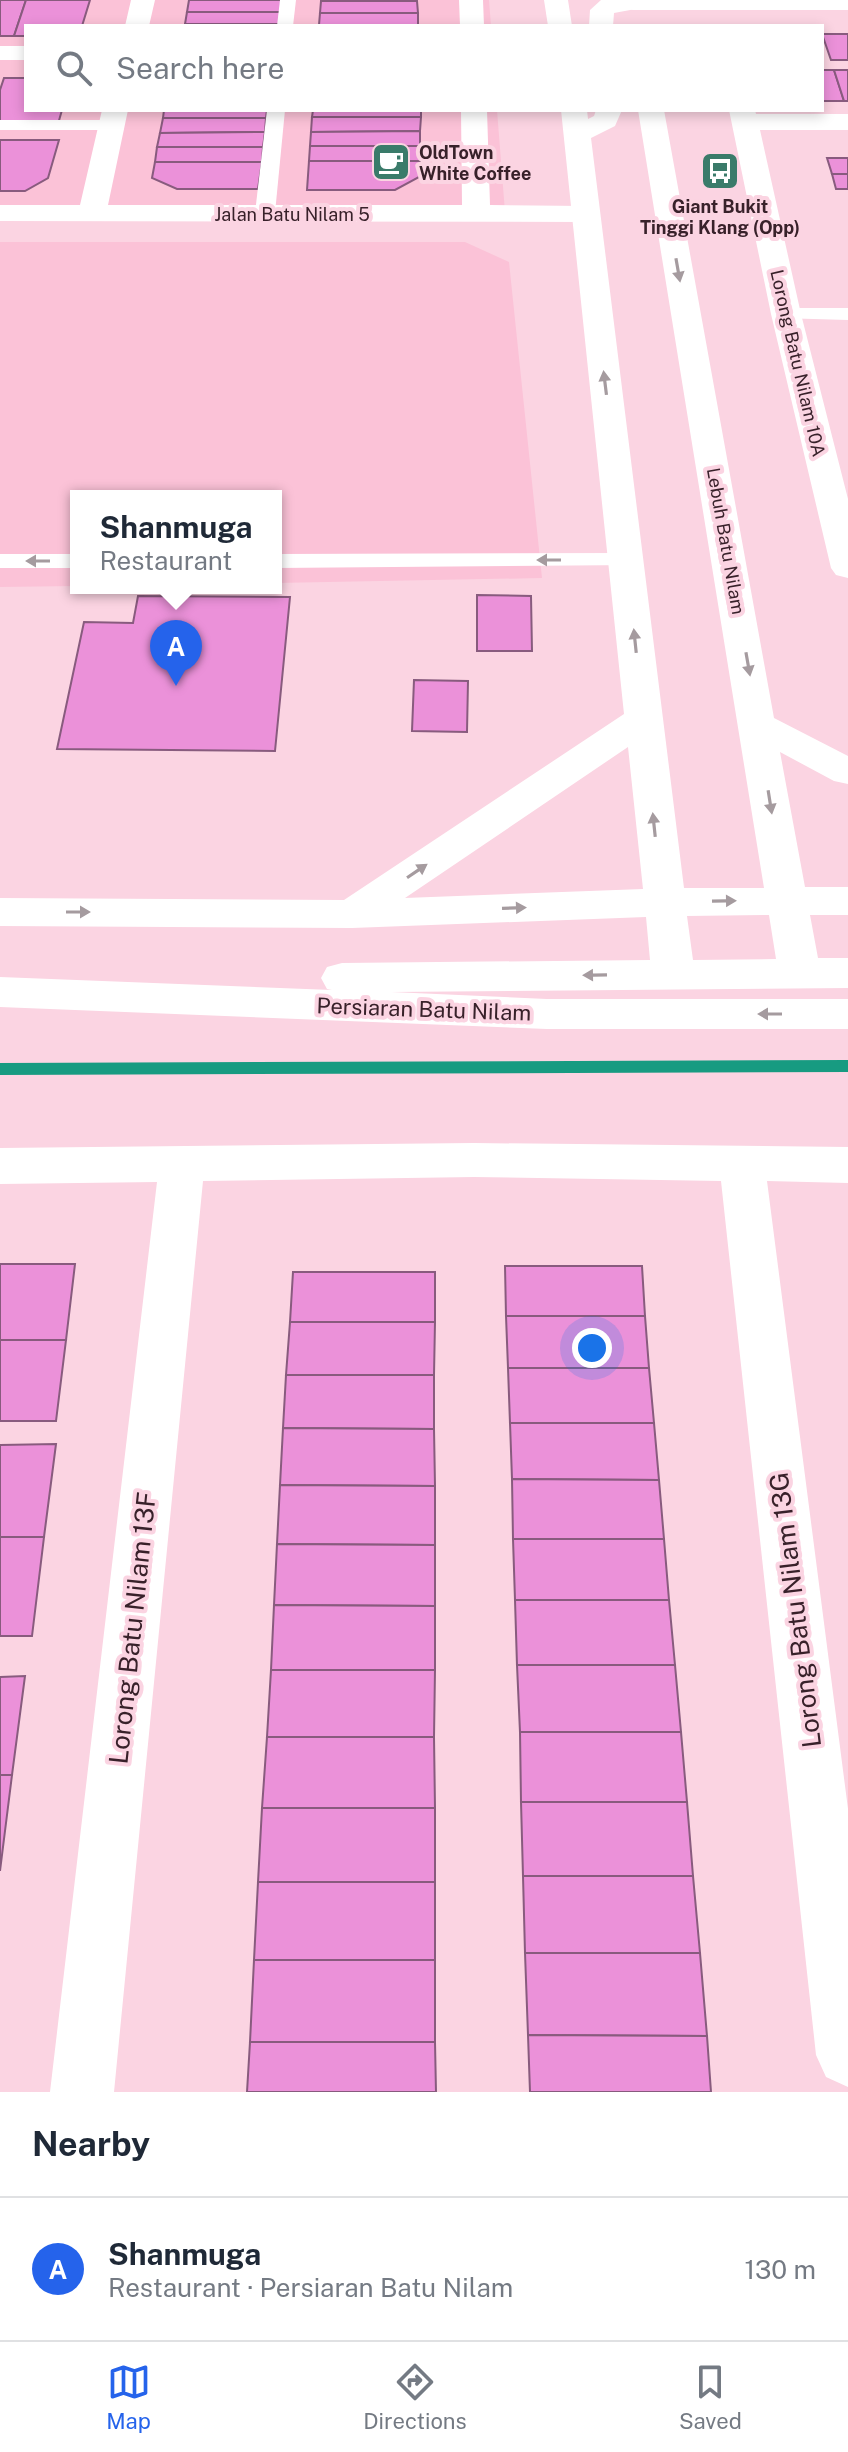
<!DOCTYPE html>
<html lang="en">
<head>
<meta charset="utf-8">
<style>
  body { margin:0; font-family:"Public Sans",sans-serif; background:#f2f2f3; color:#1f2937 }
  .you { position:absolute; left:592px; top:1348px; width:28px; height:28px; margin:-20px; border:6px solid #fff; border-radius:50%; background:#1a73e8; box-shadow:0 0 0 12px #1a73e833 }
  .badge { display:grid; place-items:center; width:52px; height:52px; border-radius:50%; background:#2563eb; color:#fff; font-size:26px; font-weight:700 }
  .pin { position:absolute; translate:-50% -66px; filter:drop-shadow(0 2px 4px #0008) }
  .pin::after { content:''; position:absolute; top:42px; width:28px; height:24px; background:inherit; clip-path:polygon(0 0,100% 0,50% 100%) }
  .popup { position:absolute; left:70px; top:490px; width:212px; height:104px; box-sizing:border-box; display:grid; place-content:center; border-radius:0px; background:#fff; filter:drop-shadow(0 2px 6px #0005); font-size:26px; white-space:nowrap; color:#747a83 }
  .popup b { font-size:30px; color:#1f2937 }
  .popup::after { content:''; position:absolute; left:50%; top:100%; margin-left:-16px; border:16px solid transparent; border-top-color:#fff }
  .list { margin:0; padding:0; list-style:none }
  h2 { display:flex; justify-content:space-between; align-items:center; height:104px; margin:0; padding:0 32px; font-size:34px }
  h2 small { font-size:26px; font-weight:400; color:#747a83 }
  .list li { display:grid; grid-template-columns:52px 1fr auto; gap:24px; align-items:center; box-sizing:border-box; height:144px; padding:0 32px; border-top:2px solid #e0e1e3 }
  .list b { display:block; font-size:30px; white-space:nowrap }
  .list p { margin:0; font-size:26px; white-space:nowrap; color:#747a83 }
  .list em { font-size:26px; font-style:normal; color:#747a83 }
  .icon { flex:none; width:44px; height:44px; fill:none; stroke:currentColor; stroke-width:2; stroke-linecap:round; stroke-linejoin:round }
  .map { position:relative; flex:none; width:848px; height:2092px; overflow:hidden }
  .search { position:absolute; background:#fff; box-shadow:0 4px 12px #0003; left:24px; right:24px; top:24px; height:88px; display:flex; align-items:center; gap:20px; box-sizing:border-box; padding:0 28px; border-radius:0px; color:#747a83; font-size:30px }
  .sheet { height:248px; background:#fff }
  nav { display:flex; justify-content:space-around; align-items:center; box-sizing:border-box; height:112px; border-top:2px solid #e0e1e3; background:#fff; font-size:22px; color:#747a83 }
  nav a { display:grid; justify-items:center; gap:4px }
  nav .on { color:#2563eb }
  .map>svg:first-child { display:block }
  .built { fill:#fbc2d7 }
  .lines { fill:none; stroke-linecap:round; stroke-linejoin:round }
  .stream { fill:#179b81; fill-rule:evenodd }
  .building { fill:#eb91d9; stroke:#885b7e; stroke-width:2 }
  .service { fill:#fff; fill-rule:evenodd }
  .minor { fill:#fff; fill-rule:evenodd }
  .secondary { fill:#fff; fill-rule:evenodd }
  .oneway { fill:#a59b9f }
  .labels { text-anchor:middle; dominant-baseline:central; stroke-width:8; stroke-linejoin:round; paint-order:stroke }
  .far-poi-label { font-size:18px; font-weight:bold; fill:#38212a; stroke:#fbd4e2; text-anchor:start }
  .far-street-label { font-size:18px; fill:#38212a; stroke:#fbd4e2 }
  .street-label { font-size:22px; fill:#38212a; stroke:#fbd4e2 }
  .near-street-label { font-size:26px; fill:#38212a; stroke:#fbd4e2 }
</style>
</head>
<body>
<div class="map">
<svg width="848" height="2092" viewBox="0 0 848 2092">
  <rect width="100%" height="100%" fill="#fbd4e2"/>
  <g class="built">
    <polygon points="0,0 489,0 491,26 26,26 26,110 497,110 505,212 0,214"/>
    <polygon points="0,242 465,242 509,262 542,578 276,583 276,496 76,496 76,586 0,587"/>
  </g>
  <g class="lines">
    <polygon class="stream" points="848,1060 848,1072 0,1075 0,1063"/>
  </g>
  <g class="building">
    <polygon points="0,0 26,0 14,36 0,36"/>
    <polygon points="26,0 90,0 82,26 26,26 26,36 14,36"/>
    <polygon points="189,0 286,0 285,12 187,12"/>
    <polygon points="321,1 417,1 418,13 320,13"/>
    <polygon points="187,12 285,12 284,24 185,24"/>
    <polygon points="320,13 418,13 418,25 319,25"/>
    <polygon points="185,24 284,24 185,26"/>
    <polygon points="822,34 848,34 848,60 831,60"/>
    <polygon points="822,70 834,70 844,101 822,101"/>
    <polygon points="834,70 848,70 848,101 844,101"/>
    <polygon points="4,78 26,78 26,110 62,110 58,124 0,124 0,90"/>
    <polygon points="164,110 267,110 266,118 163,118"/>
    <polygon points="313,110 421,110 421,117 312,117"/>
    <polygon points="312,117 421,117 420,131 311,132"/>
    <polygon points="163,118 266,118 265,132 160,133"/>
    <polygon points="420,131 420,146 310,146 311,132"/>
    <polygon points="265,132 263,147 157,147 160,133"/>
    <polygon points="0,140 59,140 48,178 25,191 0,191"/>
    <polygon points="310,146 420,146 420,161 309,161"/>
    <polygon points="157,147 263,147 262,162 155,162"/>
    <polygon points="827,158 848,158 848,174 832,174"/>
    <polygon points="309,161 420,161 421,176 395,190 307,190"/>
    <polygon points="155,162 262,162 258,189 177,189 152,178"/>
    <polygon points="832,174 848,174 848,189 836,189"/>
    <polygon points="477,595 531,596 532,651 477,651"/>
    <polygon points="138,596 290,597 275,751 57,749 84,622 133,623"/>
    <polygon points="414,680 468,681 467,732 412,731"/>
    <polygon points="0,1264 75,1264 66,1340 0,1340"/>
    <polygon points="505,1266 642,1266 645,1316 506,1316"/>
    <polygon points="293,1272 435,1272 435,1322 290,1322"/>
    <polygon points="506,1316 645,1316 649,1368 508,1368"/>
    <polygon points="290,1322 435,1322 434,1375 286,1375"/>
    <polygon points="0,1340 66,1340 56,1421 0,1421"/>
    <polygon points="508,1368 649,1368 654,1423 510,1423"/>
    <polygon points="286,1375 434,1375 434,1429 283,1428"/>
    <polygon points="510,1423 654,1423 659,1480 512,1479"/>
    <polygon points="283,1428 434,1429 435,1486 280,1485"/>
    <polygon points="56,1444 44,1537 0,1537 0,1445"/>
    <polygon points="512,1479 659,1480 664,1539 513,1539"/>
    <polygon points="280,1485 435,1486 435,1545 277,1544"/>
    <polygon points="0,1537 44,1537 32,1636 0,1636"/>
    <polygon points="513,1539 664,1539 669,1600 515,1600"/>
    <polygon points="277,1544 435,1545 435,1606 274,1605"/>
    <polygon points="515,1600 669,1600 675,1665 517,1665"/>
    <polygon points="274,1605 435,1606 435,1670 271,1670"/>
    <polygon points="517,1665 675,1665 681,1732 520,1732"/>
    <polygon points="271,1670 435,1670 434,1737 267,1737"/>
    <polygon points="25,1676 12,1775 0,1775 0,1677"/>
    <polygon points="520,1732 681,1732 687,1802 521,1802"/>
    <polygon points="267,1737 434,1737 435,1808 262,1808"/>
    <polygon points="0,1775 12,1775 0,1871"/>
    <polygon points="521,1802 687,1802 693,1876 523,1876"/>
    <polygon points="262,1808 435,1808 435,1882 258,1882"/>
    <polygon points="523,1876 693,1876 700,1953 525,1953"/>
    <polygon points="258,1882 435,1882 435,1960 254,1960"/>
    <polygon points="525,1953 700,1953 707,2036 528,2035"/>
    <polygon points="254,1960 435,1960 435,2042 250,2042"/>
    <polygon points="528,2035 707,2036 711,2092 530,2092"/>
    <polygon points="250,2042 435,2042 436,2092 247,2092"/>
  </g>
  <g class="lines">
    <g class="service">
      <polygon points="280,0 296,0 293,26 277,26"/>
      <polygon points="267,110 285,110 275,213 265,219 255,213"/>
      <polygon points="0,120 111,120 120,125 111,130 0,130"/>
      <polygon points="786,308 848,308 848,320 779,318 776,314"/>
      <polygon points="627,553 635,555 639,560 635,565 276,568 276,554"/>
      <rect x="0" y="554" width="76" height="14"/>
    </g>
    <g class="minor">
      <polygon points="131,0 155,0 149,26 125,26"/>
      <polygon points="459,0 483,0 484,26 460,26"/>
      <polygon points="623,0 848,0 848,10 633,10 625,8 621,3"/>
      <rect x="0" y="46" width="26" height="14"/>
      <polygon points="102,110 128,110 108,205 462,205 461,110 487,110 490,205 584,206 594,208 598,214 594,220 584,222 0,221 0,205 80,205"/>
      <polygon points="729,110 755,110 756,114 848,114 848,130 760,130 801,314 848,499 848,578 836,575 831,568 771,314"/>
      <polygon points="474,1143 848,1147 848,1183 767,1181 848,1809 848,2087 826,2077 816,2055 721,1181 474,1177 203,1181 114,2092 50,2092 157,1182 0,1184 0,1148"/>
    </g>
    <g class="secondary">
      <polygon points="544,0 568,0 572,26 548,26"/>
      <polygon points="601,0 643,0 645,3 641,8 614,13 613,26 589,26 590,10"/>
      <path d="M561,110H587L588,119L594,116L596,110H622L615,126L591,138L684,888H764L638,110H664L774,718L848,756V784L834,781L780,752L805,887H848V915H810L818,958H848V988L391,992L547,999H848V1029H547L0,1007V977L332,990L327,989L321,978L327,967L342,963L650,960L646,917L352,928L0,926V898L344,900L624,714ZM628,747L643,889L405,898ZM769,915L776,959L693,960L687,916Z"/>
    </g>
  </g>
  <defs><path id="oneway-solid" d="M-6-.8H1V-3.2L6.5 0L1 3.2V.8H-6Z" transform="scale(2)"/></defs>
  <g class="oneway">
    <use href="#oneway-solid" transform="translate(678 270) rotate(80)"/>
    <use href="#oneway-solid" transform="translate(605 383) rotate(-97)"/>
    <use href="#oneway-solid" transform="translate(549 560) rotate(180)"/>
    <use href="#oneway-solid" transform="translate(38 561) rotate(180)"/>
    <use href="#oneway-solid" transform="translate(635 641) rotate(-96)"/>
    <use href="#oneway-solid" transform="translate(748 664) rotate(80)"/>
    <use href="#oneway-solid" transform="translate(770 802) rotate(81)"/>
    <use href="#oneway-solid" transform="translate(654 825) rotate(-96)"/>
    <use href="#oneway-solid" transform="translate(417 871) rotate(-34)"/>
    <use href="#oneway-solid" transform="translate(724 901) rotate(-1)"/>
    <use href="#oneway-solid" transform="translate(514 908) rotate(-2)"/>
    <use href="#oneway-solid" transform="translate(78 912)"/>
    <use href="#oneway-solid" transform="translate(595 975) rotate(179)"/>
    <use href="#oneway-solid" transform="translate(770 1014) rotate(180)"/>
  </g>
  <defs>
    <symbol id="cafe-square" viewBox="-11 -11 22 22"><rect x="-9" y="-9" width="18" height="18" rx="4" fill="#3a7b6a" stroke="#fbd4e2"/><path d="M-5.5-4.5H6V0H3Q3 3.5 0 3.5H-2.5Q-5.5 3.5-5.5 0ZM3-3.2v2h1.7v-2ZM-6 4.5H4V6H-6Z" fill="#fff"/></symbol>
    <symbol id="bus-square" viewBox="-11 -11 22 22"><rect x="-9" y="-9" width="18" height="18" rx="4" fill="#3a7b6a" stroke="#fbd4e2"/><path d="M-5-6H5V4H4V6H2V4H-2V6H-4V4H-5ZM-3.5-4V0h7V-4ZM-3.5 1.2v1.5H-2V1.2ZM2 1.2v1.5H3.5V1.2Z" fill="#fff"/></symbol>
  </defs>
  <g fill-rule="evenodd">
    <use href="#cafe-square" x="369" y="140" width="44" height="44"/>
    <use href="#bus-square" x="698" y="149" width="44" height="44"/>
  </g>
  <g class="labels">
    <g class="far-poi-label">
      <text x="419" y="152">OldTown<tspan x="419" dy="21">White Coffee</tspan></text>
      <text x="720" y="206" text-anchor="middle">Giant Bukit<tspan x="720" dy="21">Tinggi Klang (Opp)</tspan></text>
    </g>
    <g class="far-street-label">
      <text x="292" y="214">Jalan Batu Nilam 5</text>
      <text transform="translate(798 363) rotate(77)">Lorong Batu Nilam 10A</text>
      <text transform="translate(726 541) rotate(80)">Lebuh Batu Nilam</text>
    </g>
    <g class="street-label">
      <text transform="translate(424 1009) rotate(2)">Persiaran Batu Nilam</text>
    </g>
    <g class="near-street-label">
      <text transform="translate(795 1610) rotate(-97)">Lorong Batu Nilam 13G</text>
      <text transform="translate(132 1628) rotate(-84)">Lorong Batu Nilam 13F</text>
    </g>
  </g>
</svg>
<div class="you"></div>
<div class="pin badge" style="left:176px;top:686px">A</div>
<div class="popup"><b>Shanmuga</b>Restaurant</div>
<div class="search"><svg class="icon" aria-label="search" viewBox="0 0 24 24"><circle cx="10" cy="10" r="6"/><path d="M15 15l6 6"/></svg>Search here</div>
</div>
<section class="sheet">
<h2>Nearby<small></small></h2>
<ul class="list">
<li><span class="badge">A</span><div><b>Shanmuga</b><p>Restaurant · Persiaran Batu Nilam</p></div><em>130 m</em></li>
</ul>
</section>
<nav>
<a class="on"><svg class="icon" aria-label="map" viewBox="0 0 24 24"><path d="M3 6l6-2 6 2 6-2v14l-6 2-6-2-6 2zM9 4v14M15 6v14"/></svg>Map</a>
<a><svg class="icon" aria-label="directions" viewBox="0 0 24 24"><path d="M12 3l9 9-9 9-9-9zM9 14v-3h6M13 9l2 2-2 2"/></svg>Directions</a>
<a><svg class="icon" aria-label="saved" viewBox="0 0 24 24"><path d="M7 4h10v16l-5-4-5 4z"/></svg>Saved</a>
</nav>
</body>
</html>
